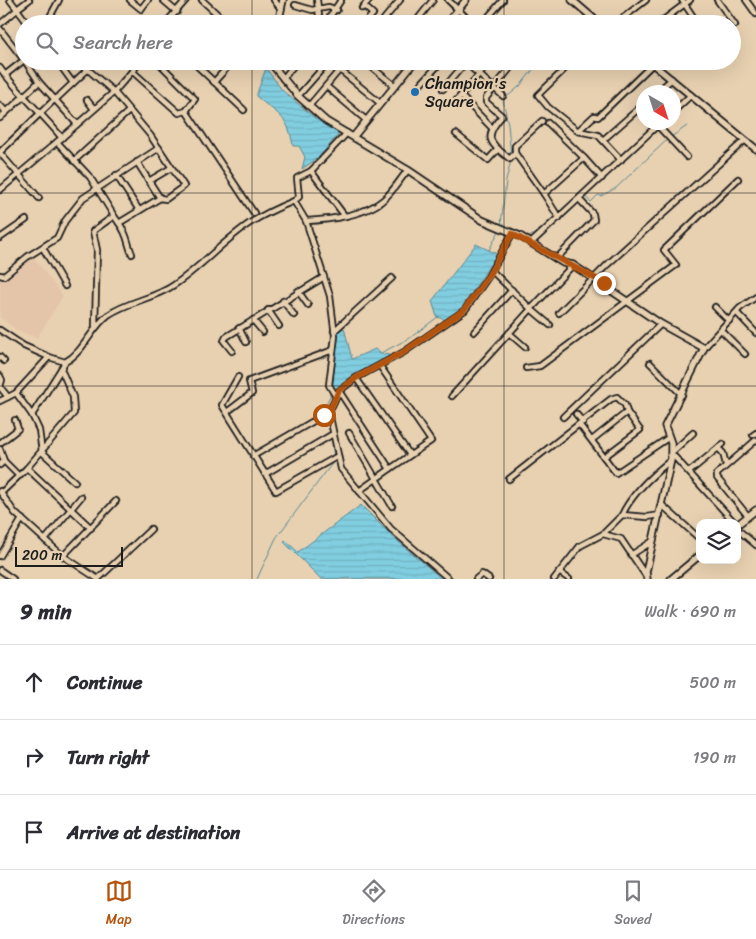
<!DOCTYPE html>
<html lang="en">
<head>
<meta charset="utf-8">
<style>
  body { margin:0; font-family:Sriracha,sans-serif; background:#f2f2f3; color:#2b2b33 }
  .controls { position:absolute; right:15px; bottom:15px; display:grid; overflow:hidden; border-radius:10px; box-shadow:0 5px 20px #0002 }
  .controls button { width:45px; height:45px; display:grid; place-items:center; padding:0; border:0; border-bottom:1px solid #e1e1e2; background:#fff; color:#2b2b33; font:25px sans-serif }
  .compass { position:absolute; left:636px; top:85px; width:45px; height:45px; border-radius:50%; background:#fff; box-shadow:0 5px 20px #0002; rotate:141deg }
  .scale { position:absolute; left:15px; bottom:12px; width:108px; box-sizing:border-box; padding-left:5px; border:2px solid #1c1c1c; border-top:0; font-size:14px; line-height:18px; white-space:nowrap; color:#1c1c1c; -webkit-text-stroke:4px #e8d1b1; paint-order:stroke }
  .stop { position:absolute; width:15px; height:15px; margin:-11px; border:4px solid #b45309; border-radius:50%; background:#fff }
  .stop.end { background:#b45309; border-color:#fff; box-shadow:0 1px 5px #0008 }
  .list { margin:0; padding:0; list-style:none }
  h2 { display:flex; justify-content:space-between; align-items:center; height:65px; margin:0; padding:0 20px; font-size:21px }
  h2 small { font-size:16px; font-weight:400; color:#7c7c81 }
  .list li { display:grid; grid-template-columns:32px 1fr auto; gap:15px; align-items:center; box-sizing:border-box; height:75px; padding:0 20px; border-top:1px solid #e1e1e2 }
  .list b { display:block; font-size:19px; white-space:nowrap }
  .list em { font-size:16px; font-style:normal; color:#7c7c81 }
  .icon { flex:none; width:28px; height:28px; fill:none; stroke:currentColor; stroke-width:2; stroke-linecap:round; stroke-linejoin:round }
  .map { position:relative; flex:none; width:756px; height:579px; overflow:hidden }
  .search { position:absolute; background:#fff; box-shadow:0 5px 20px #0002; left:15px; right:15px; top:15px; height:55px; display:flex; align-items:center; gap:12px; box-sizing:border-box; padding:0 18px; border-radius:28px; color:#7c7c81; font-size:19px }
  .sheet { height:290px; background:#fff }
  nav { display:flex; justify-content:space-around; align-items:center; box-sizing:border-box; height:70px; border-top:1px solid #e1e1e2; background:#fff; font-size:14px; color:#7c7c81 }
  nav a { display:grid; justify-items:center; gap:2px }
  nav .on { color:#b45309 }
  .map>svg:first-child { display:block }
  .built { fill:#e5c5a9 }
  .water { fill:url(#water-rules); stroke:#598792 }
  .lines { fill:none; stroke-linecap:round; stroke-linejoin:round }
  .stream { stroke:#598792; stroke-width:1 }
  .minor-casing { stroke:#1c1c1c; stroke-width:8 }
  .tertiary-casing { stroke:#1c1c1c; stroke-width:9 }
  .minor { stroke:#e8d1b1; stroke-width:4.5 }
  .tertiary { stroke:#e8d1b1; stroke-width:5.5 }
  .route { stroke:#b45309; stroke-width:6 }
  .grid { fill:none; stroke:#1c1c1c; stroke-width:1; stroke-opacity:0.55 }
  .poi-dot { fill:#1f6fb2; stroke:#e8d1b1; stroke-width:2 }
  .labels { text-anchor:middle; dominant-baseline:central; stroke-width:4.5; stroke-linejoin:round; paint-order:stroke }
  .poi-label { font-size:16px; fill:#1c1c1c; stroke:#e8d1b1; text-anchor:start }
</style>
</head>
<body>
<div class="map">
<svg width="756" height="579" viewBox="0 0 756 579">
  <defs>
    <pattern id="water-rules" width="6" height="5" patternUnits="userSpaceOnUse" patternTransform="scale(1.25)"><rect width="6" height="5" fill="#81cee1"/><path d="M0 2.5h6" fill="none" stroke="#6fb0c0"/></pattern>
  </defs>
  <rect width="100%" height="100%" fill="#e8d1b1"/>
  <filter id="ink" filterUnits="userSpaceOnUse"><feTurbulence type="fractalNoise" baseFrequency=".02" numOctaves="2"/><feDisplacementMap in="SourceGraphic" scale="10" xChannelSelector="R" yChannelSelector="G"/><feConvolveMatrix kernelMatrix="1 2 1 2 8 2 1 2 1" color-interpolation-filters="sRGB"/></filter>
  <g filter="url(#ink)">
    <polygon class="built" points="32,255 63,296 37,338 16,330 0,317 0,276"/>
    <g class="water">
      <path d="M266,68L282,90L315,118L340,133L318,158L302,169L305,157L299,146H293C288,114 277,115 256,96Z"/>
      <polygon points="476,244 497,254 461,309 446,320 437,317 432,301"/>
      <polygon points="344,328 352,359 375,349 383,355 388,354 389,359 335,390 332,388 337,332"/>
      <polygon points="361,505 392,536 442,579 321,579 284,542 285,540 298,552"/>
    </g>
    <g class="lines">
      <g class="stream">
        <polyline points="602,23 608,19"/>
        <polyline points="671,137 687,126"/>
        <polyline points="511,156 508,124 503,100 520,86 540,61"/>
        <polyline points="584,196 591,202 598,195 601,196 616,188 668,139"/>
        <polyline points="558,213 581,193"/>
        <polyline points="550,222 556,216"/>
        <polyline points="503,223 511,230"/>
        <polyline points="501,225 506,181 511,160"/>
        <polyline points="528,238 547,225"/>
        <polyline points="489,250 500,229"/>
        <polyline points="379,354 410,338 439,316"/>
        <polyline points="326,413 325,406 331,394"/>
        <polyline points="326,417 330,433"/>
        <polyline points="331,436 334,457"/>
        <polyline points="257,579 276,538 334,461"/>
      </g>
      <defs>
        <g id="minor">
          <polyline points="10,0 17,9"/>
          <polyline points="130,0 141,9 148,0"/>
          <polyline points="163,0 177,12"/>
          <polyline points="202,0 228,24"/>
          <polyline points="274,0 281,9"/>
          <polyline points="317,0 320,24"/>
          <polyline points="448,0 473,24"/>
          <polyline points="682,0 698,24"/>
          <polyline points="717,0 735,25"/>
          <polyline points="746,0 756,14"/>
          <polyline points="295,5 312,10 329,7 337,10"/>
          <polyline points="364,6 373,14 364,24"/>
          <polyline points="362,8 369,0"/>
          <polyline points="489,16 503,0"/>
          <polyline points="0,24 17,10"/>
          <polyline points="28,24 17,9 29,0"/>
          <polyline points="46,24 59,0"/>
          <polyline points="165,24 186,0"/>
          <polyline points="201,24 201,23"/>
          <polyline points="325,24 341,0"/>
          <polyline points="380,24 400,0"/>
          <polyline points="414,24 433,0"/>
          <polyline points="615,24 646,0"/>
          <polyline points="658,24 690,0"/>
          <polyline points="0,29 24,60"/>
          <polyline points="25,61 39,82 77,124"/>
          <polyline points="57,61 73,83"/>
          <polyline points="78,61 114,92 150,135 184,186 166,199 160,198 119,223 114,216"/>
          <polyline points="192,61 244,110"/>
          <polyline points="364,61 394,85"/>
          <polyline points="464,61 503,96"/>
          <path d="M505,61L511,67L486,98V102L502,116C483,137 489,143 510,159L515,153V146L542,121"/>
          <polyline points="573,61 538,95 548,107 578,131 594,116 598,117 656,61"/>
          <path d="M0,68C18,93 42,113 62,138"/>
          <polyline points="340,70 380,103"/>
          <polyline points="132,71 179,113 186,111 195,99 157,61"/>
          <polyline points="5,75 24,60"/>
          <polyline points="283,79 297,61"/>
          <polyline points="214,82 233,61"/>
          <polyline points="326,86 366,120"/>
          <polyline points="419,86 442,61"/>
          <polyline points="443,89 466,62"/>
          <polyline points="657,92 672,79"/>
          <polyline points="298,96 329,61"/>
          <polyline points="461,96 492,128"/>
          <polyline points="55,100 88,69"/>
          <polyline points="87,100 94,109"/>
          <polyline points="456,101 491,61"/>
          <polyline points="0,105 6,112"/>
          <polyline points="309,106 347,61"/>
          <polyline points="186,111 254,213"/>
          <polyline points="674,111 691,95"/>
          <polyline points="0,118 39,82"/>
          <polyline points="548,123 584,158 544,194 559,218"/>
          <polyline points="658,126 687,157"/>
          <polyline points="578,131 598,135 621,160"/>
          <polyline points="456,134 488,160 498,149"/>
          <polyline points="603,140 644,104"/>
          <polyline points="0,152 55,99"/>
          <polyline points="0,153 39,198"/>
          <polyline points="515,153 544,194"/>
          <polyline points="584,158 602,178"/>
          <polyline points="74,161 129,111"/>
          <polyline points="137,162 149,181"/>
          <polyline points="311,171 344,215"/>
          <polyline points="116,175 139,210"/>
          <polyline points="0,190 57,142"/>
          <polyline points="160,198 149,181 171,168"/>
          <polyline points="294,201 299,197 297,178 311,171 347,133"/>
          <polyline points="306,221 330,296 335,336 329,385 335,395"/>
          <path d="M119,223C129,237 126,240 132,254"/>
          <polyline points="0,238 26,220"/>
          <polyline points="531,243 661,122"/>
          <polyline points="43,248 65,286"/>
          <polyline points="556,259 594,220 593,214 579,199"/>
          <polyline points="0,275 4,276 27,257 57,238 65,221 83,198 159,148"/>
          <polyline points="298,291 308,305"/>
          <polyline points="283,301 294,315"/>
          <polyline points="715,307 729,321"/>
          <polyline points="268,310 279,326"/>
          <polyline points="559,313 608,264 745,140"/>
          <polyline points="737,313 756,333"/>
          <polyline points="253,320 263,332"/>
          <polyline points="550,325 531,309 573,265"/>
          <polyline points="95,326 97,250 93,231 114,216 90,177 57,142 114,92 141,61"/>
          <polyline points="239,328 246,342"/>
          <polyline points="0,330 24,346 49,357"/>
          <polyline points="721,330 745,354"/>
          <polyline points="334,331 392,278"/>
          <polyline points="474,332 512,290"/>
          <polyline points="509,333 525,347"/>
          <polyline points="704,348 740,308 756,297"/>
          <polyline points="232,351 224,341 226,337 324,277"/>
          <polyline points="0,357 4,361"/>
          <polyline points="650,363 682,395"/>
          <polyline points="380,366 431,441 390,469"/>
          <polyline points="526,368 540,366 676,265 664,250 738,179"/>
          <polyline points="0,376 2,380 0,387 8,397"/>
          <polyline points="238,377 222,405 276,491 338,456"/>
          <polyline points="356,378 410,455"/>
          <polyline points="339,391 390,469 359,491"/>
          <polyline points="16,393 32,415 39,430 42,452 75,482"/>
          <polyline points="452,396 531,309 492,271"/>
          <path d="M0,401L16,393L49,357L65,362C84,352 91,328 108,315C128,301 154,299 174,285C201,267 223,241 250,223C264,214 279,207 294,201L306,221C329,220 366,215 383,200C393,192 400,179 408,170"/>
          <polyline points="227,412 252,393 249,381 333,350"/>
          <polyline points="576,414 583,422"/>
          <polyline points="32,415 61,369"/>
          <polyline points="563,417 661,324"/>
          <polyline points="579,424 616,473 668,438"/>
          <polyline points="349,433 392,506"/>
          <polyline points="753,435 756,433"/>
          <polyline points="0,443 18,429 15,420"/>
          <polyline points="718,448 723,453 726,465"/>
          <polyline points="0,449 4,461 0,465"/>
          <polyline points="671,453 735,523"/>
          <polyline points="671,453 693,433"/>
          <polyline points="253,456 329,412"/>
          <polyline points="604,457 640,430 627,412"/>
          <polyline points="4,461 19,476"/>
          <polyline points="27,468 91,528"/>
          <polyline points="689,472 723,444"/>
          <polyline points="265,474 333,434"/>
          <polyline points="509,479 611,399 617,397 625,405 627,412 592,440"/>
          <polyline points="0,491 1,493 27,468 74,413 73,397 61,369 65,362"/>
          <polyline points="1,493 15,513 45,540 81,497"/>
          <polyline points="662,505 700,539"/>
          <path d="M622,515C632,493 652,475 671,460"/>
          <polyline points="748,516 717,478 717,474 756,440"/>
          <polyline points="737,529 756,545"/>
          <polyline points="603,534 622,515 647,517 660,515"/>
          <polyline points="45,540 63,556 98,579"/>
          <polyline points="631,555 653,541"/>
          <polyline points="0,556 22,519"/>
          <polyline points="63,556 116,501"/>
          <polyline points="0,570 13,579"/>
          <polyline points="559,572 569,579"/>
          <polyline points="98,579 151,529"/>
          <polyline points="449,579 391,529 341,469 329,412 339,391 356,378 404,352 465,310 488,277 512,234"/>
          <polyline points="476,579 482,574 489,579"/>
          <polyline points="554,579 580,546 603,534 621,539 646,576"/>
        </g>
        <g id="tertiary">
          <polyline points="572,0 600,24"/>
          <polyline points="278,24 283,0"/>
          <polyline points="446,24 466,0"/>
          <polyline points="272,61 274,67 298,96 326,121 408,170 482,220 520,236 563,263 573,265 661,324 704,348 665,426 671,443 671,460 646,572 647,579"/>
          <polyline points="649,61 756,149"/>
          <polyline points="354,136 415,61"/>
          <polyline points="737,525 756,510"/>
          <polyline points="671,579 700,555"/>
        </g>
      </defs>
      <use href="#minor" class="minor-casing"/>
      <use href="#tertiary" class="tertiary-casing"/>
      <use href="#minor" class="minor"/>
      <use href="#tertiary" class="tertiary"/>
    </g>
  </g>
  <g class="lines" filter="url(#ink)">
    <polyline class="route" points="324,415 329,412 339,390 356,378 404,352 464,310 488,277 512,234 604,283"/>
  </g>
  <path class="grid" d="M252,0V24M504,0V24M252,61V579M504,61V579M0,193H756M0,386H756"/>
  <circle class="poi-dot" cx="415" cy="92" r="5"/>
  <g class="labels">
    <g class="poi-label">
      <text x="425" y="83">Champion's<tspan x="425" dy="18">Square</tspan></text>
    </g>
  </g>
</svg>
<div class="controls">
<button><svg class="icon" aria-label="layers" viewBox="0 0 24 24"><path d="M12 4l9 5-9 5-9-5zM3 14l9 5 9-5"/></svg></button>
</div>
<svg class="compass" viewBox="-18 -18 36 36"><path d="M0-13l5 13h-10z" fill="#e53935"/><path d="M0 13l5-13h-10z" fill="#7c7c81"/></svg>
<div class="scale">200 m</div>
<div class="stop" style="left:324px;top:415px"></div>
<div class="stop end" style="left:604px;top:283px"></div>
<div class="search"><svg class="icon" aria-label="search" viewBox="0 0 24 24"><circle cx="10" cy="10" r="6"/><path d="M15 15l6 6"/></svg>Search here</div>
</div>
<section class="sheet">
<h2>9 min<small>Walk · 690 m</small></h2>
<ul class="list">
<li><svg class="icon" aria-label="ahead" viewBox="0 0 24 24"><path d="M12 20V5M6 11l6-6 6 6"/></svg><div><b>Continue</b></div><em>500 m</em></li>
<li><svg class="icon" aria-label="right" viewBox="0 0 24 24"><path d="M7 20v-9h11M14 6l5 5-5 5"/></svg><div><b>Turn right</b></div><em>190 m</em></li>
<li><svg class="icon" aria-label="arrive" viewBox="0 0 24 24"><path d="M6 21V4h12l-3 4 3 4H6"/></svg><div><b>Arrive at destination</b></div></li>
</ul>
</section>
<nav>
<a class="on"><svg class="icon" aria-label="map" viewBox="0 0 24 24"><path d="M3 6l6-2 6 2 6-2v14l-6 2-6-2-6 2zM9 4v14M15 6v14"/></svg>Map</a>
<a><svg class="icon" aria-label="directions" viewBox="0 0 24 24"><path d="M12 3l9 9-9 9-9-9zM9 14v-3h6M13 9l2 2-2 2"/></svg>Directions</a>
<a><svg class="icon" aria-label="saved" viewBox="0 0 24 24"><path d="M7 4h10v16l-5-4-5 4z"/></svg>Saved</a>
</nav>
</body>
</html>
